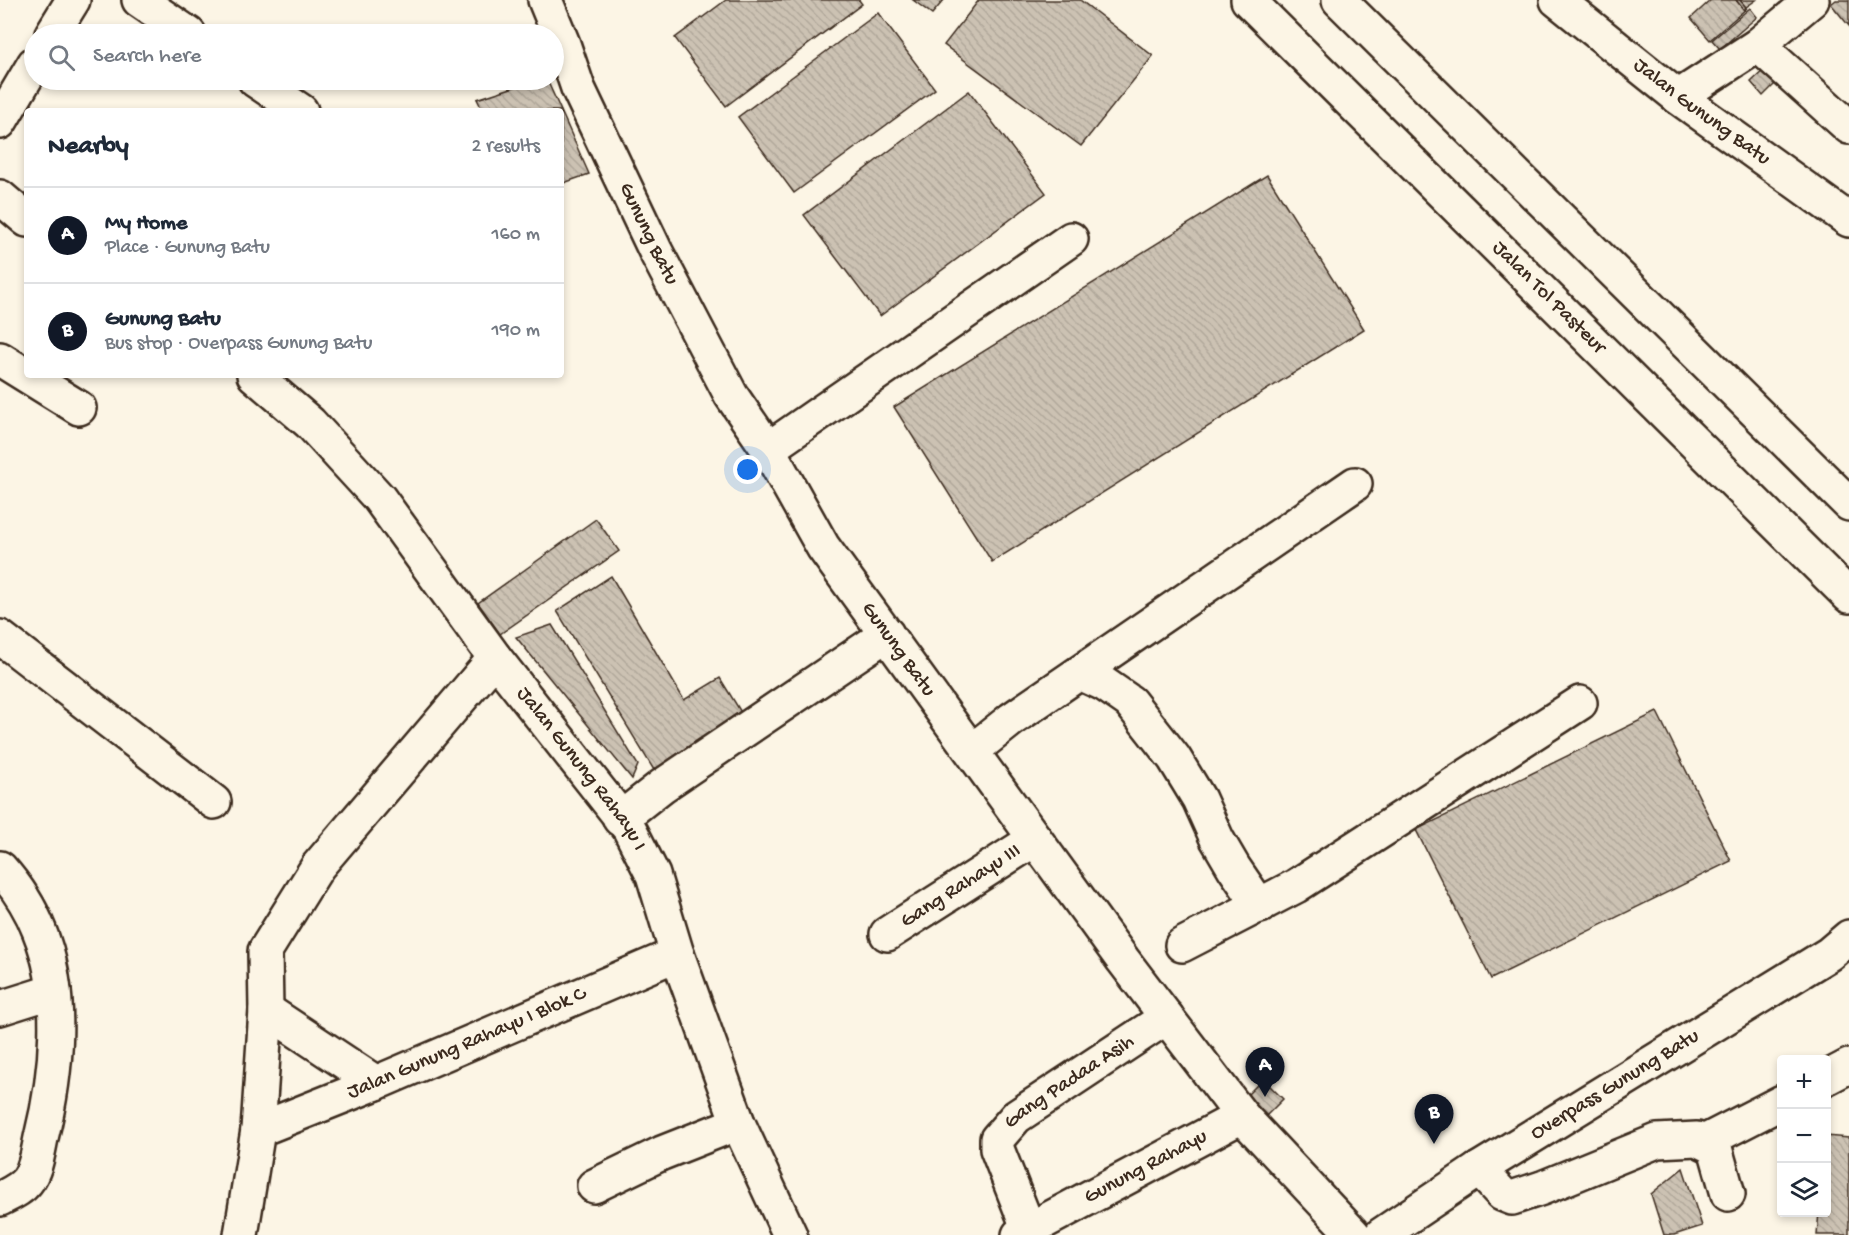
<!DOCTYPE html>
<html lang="en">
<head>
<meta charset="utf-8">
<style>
  body { margin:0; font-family:"Gochi Hand",sans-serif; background:#f6f6f7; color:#1f2937 }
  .controls { position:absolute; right:18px; bottom:18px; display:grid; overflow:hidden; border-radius:6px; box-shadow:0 3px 9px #0003 }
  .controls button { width:54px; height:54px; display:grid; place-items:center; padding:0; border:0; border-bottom:2px solid #e0e1e3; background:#fff; color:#1f2937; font:30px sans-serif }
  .you { position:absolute; left:748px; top:470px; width:21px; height:21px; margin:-15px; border:4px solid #fff; border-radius:50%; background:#1a73e8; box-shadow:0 0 0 9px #1a73e833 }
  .badge { display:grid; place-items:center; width:39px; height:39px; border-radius:50%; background:#111827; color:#fff; font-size:20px; font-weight:700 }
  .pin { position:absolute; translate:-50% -50px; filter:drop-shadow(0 2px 3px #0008) }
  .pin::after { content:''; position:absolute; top:32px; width:21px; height:18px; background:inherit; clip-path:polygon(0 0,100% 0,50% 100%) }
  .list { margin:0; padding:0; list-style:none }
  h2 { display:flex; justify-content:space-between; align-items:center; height:78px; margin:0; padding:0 24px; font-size:26px }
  h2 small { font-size:20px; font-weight:400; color:#747a83 }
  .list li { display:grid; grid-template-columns:39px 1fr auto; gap:18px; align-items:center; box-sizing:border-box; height:96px; padding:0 24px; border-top:2px solid #e0e1e3 }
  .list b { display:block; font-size:22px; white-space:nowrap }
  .list p { margin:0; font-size:20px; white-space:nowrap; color:#747a83 }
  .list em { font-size:20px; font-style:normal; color:#747a83 }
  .icon { flex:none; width:33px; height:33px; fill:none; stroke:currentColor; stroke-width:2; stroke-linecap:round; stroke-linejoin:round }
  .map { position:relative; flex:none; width:1849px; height:1235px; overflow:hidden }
  .search { position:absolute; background:#fff; box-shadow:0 3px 9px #0003; left:24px; top:24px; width:540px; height:66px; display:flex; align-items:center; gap:15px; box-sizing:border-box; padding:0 21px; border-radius:33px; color:#747a83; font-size:22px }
  .panel { position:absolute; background:#fff; box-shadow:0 3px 9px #0003; left:24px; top:108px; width:540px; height:270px; border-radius:6px }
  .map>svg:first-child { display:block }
  .building { fill:url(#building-back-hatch); stroke:#3b2a1e; stroke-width:1.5 }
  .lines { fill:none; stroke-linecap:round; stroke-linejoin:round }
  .minor-casing { stroke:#3b2a1e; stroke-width:38 }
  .major-casing { stroke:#3b2a1e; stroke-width:38 }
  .highway-casing { stroke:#3b2a1e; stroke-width:38 }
  .minor { stroke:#fcf5e5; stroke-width:33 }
  .major { stroke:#fcf5e5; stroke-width:33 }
  .highway { stroke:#fcf5e5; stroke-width:33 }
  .labels { text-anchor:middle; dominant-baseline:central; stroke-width:5; stroke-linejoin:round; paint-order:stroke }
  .street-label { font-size:21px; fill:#3b2a1e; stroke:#fcf5e5 }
</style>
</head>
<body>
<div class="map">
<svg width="1849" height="1235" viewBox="0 0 1849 1235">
  <defs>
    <pattern id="building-back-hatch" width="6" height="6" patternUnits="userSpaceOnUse" patternTransform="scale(1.5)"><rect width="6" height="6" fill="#ccc2b3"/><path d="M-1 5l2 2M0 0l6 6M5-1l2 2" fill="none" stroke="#b0a79a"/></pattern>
  </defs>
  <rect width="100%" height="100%" fill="#fcf5e5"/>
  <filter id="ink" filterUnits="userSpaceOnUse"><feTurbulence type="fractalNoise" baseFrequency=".0167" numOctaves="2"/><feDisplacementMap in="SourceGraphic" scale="12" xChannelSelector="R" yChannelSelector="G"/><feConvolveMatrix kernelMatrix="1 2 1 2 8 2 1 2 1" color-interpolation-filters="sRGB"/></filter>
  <g filter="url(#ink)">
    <g class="building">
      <polygon points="726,0 859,0 862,4 726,106 675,38"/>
      <polygon points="913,0 944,0 932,14"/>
      <polygon points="979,0 1080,0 1153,56 1081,146 944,45"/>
      <polygon points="1711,0 1736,0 1744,10 1747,8 1710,40 1691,18"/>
      <polygon points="1736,0 1740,0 1746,7 1744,10"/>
      <polygon points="1740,0 1756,0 1746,7"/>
      <polygon points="1836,0 1849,0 1849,26 1831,4"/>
      <polygon points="1750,8 1757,17 1720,49 1712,40"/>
      <polygon points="878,13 935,89 794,193 738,117"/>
      <polygon points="1768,66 1780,79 1763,96 1751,82"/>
      <polygon points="536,80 547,80 561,111 483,111 477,99"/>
      <polygon points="969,91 1046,193 880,316 804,215"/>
      <polygon points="561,111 589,174 561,184"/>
      <polygon points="1267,175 1364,329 992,562 894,407"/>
      <polygon points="596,519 619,551 500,634 478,603"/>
      <polygon points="611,576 684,700 720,678 747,722 657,775 557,611"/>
      <polygon points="552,625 638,765 632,779 516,637"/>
      <polygon points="1657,712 1731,861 1491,979 1416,830"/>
      <polygon points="1263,1079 1283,1099 1266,1116 1246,1096"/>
      <polygon points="1826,1136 1849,1138 1849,1235 1817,1235 1819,1212 1826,1212"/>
      <polygon points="1683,1168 1702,1226 1674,1235 1664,1235 1651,1194"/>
    </g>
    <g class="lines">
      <defs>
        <g id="minor">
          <polyline points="139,0 189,34"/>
          <path id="s1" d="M545,0L563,44L578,88L656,252L731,395L768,449L823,547L1123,960L1242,1116L1354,1235"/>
          <polyline points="52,34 73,0"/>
          <polyline points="1758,45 1849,127"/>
          <polyline points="255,80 301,111"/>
          <polyline points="1678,97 1758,45 1812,0"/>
          <polyline points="0,122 34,64"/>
          <polyline points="0,197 27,220"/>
          <polyline points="0,359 79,408"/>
          <path id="s2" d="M254,375L310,423L379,498L495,658L629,828L653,875L677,954L738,1123L790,1235"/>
          <polyline points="768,449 1071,239"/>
          <polyline points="0,637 214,802"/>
          <polyline points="1080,673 1104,684 1130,702 1174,758 1199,799 1217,839 1234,868 1260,906"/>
          <polyline points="972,751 1012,719 1355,484"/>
          <polyline points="620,819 662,786 887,634"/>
          <path d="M0,868C17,887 30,907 39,930C65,993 57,1074 41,1138C38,1152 36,1170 27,1181C20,1190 9,1194 0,1199"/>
          <path id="s3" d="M887,934L1035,839"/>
          <polyline points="1182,945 1296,886 1580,703"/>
          <polyline points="0,1008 54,991"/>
          <polyline points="266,1010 376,1083"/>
          <polyline points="1826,1078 1849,1066"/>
          <path id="s4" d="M258,1130L376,1083L677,954"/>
          <polyline points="1704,1142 1782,1102"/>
          <polyline points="1479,1169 1502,1194 1512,1198 1542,1188 1657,1141 1697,1139 1715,1148 1728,1194"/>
          <polyline points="594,1186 662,1153 738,1123"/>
          <path id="s5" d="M1029,1230L997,1149V1139L1016,1117L1167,1017"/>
          <polyline points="241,1235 258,1130 266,1010 265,951 318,866 495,658"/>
          <path id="s6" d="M1019,1235L1242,1116"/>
          <path id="s7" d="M1381,1235L1479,1169L1829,954L1849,937"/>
        </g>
        <g id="major">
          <path id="s8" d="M1557,0L1678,97L1849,220"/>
        </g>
        <g id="highway">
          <path id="s9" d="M1248,0L1849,596"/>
          <polyline points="1339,0 1849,504"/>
        </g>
      </defs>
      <use href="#minor" class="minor-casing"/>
      <use href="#major" class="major-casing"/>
      <use href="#highway" class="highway-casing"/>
      <use href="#minor" class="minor"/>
      <use href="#major" class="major"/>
      <use href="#highway" class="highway"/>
    </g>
  </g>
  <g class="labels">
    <g class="street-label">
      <text stroke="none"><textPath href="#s8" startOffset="183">Jalan Gunung Batu</textPath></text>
      <text stroke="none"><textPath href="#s1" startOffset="256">Gunung Batu</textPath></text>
      <text stroke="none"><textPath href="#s9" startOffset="423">Jalan Tol Pasteur</textPath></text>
      <text stroke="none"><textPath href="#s1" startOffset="742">Gunung Batu</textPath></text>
      <text stroke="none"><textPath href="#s2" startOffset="514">Jalan Gunung Rahayu I</textPath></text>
      <text stroke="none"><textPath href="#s3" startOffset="88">Gang Rahayu III</textPath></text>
      <text stroke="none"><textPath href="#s4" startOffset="226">Jalan Gunung Rahayu I Blok C</textPath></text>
      <text stroke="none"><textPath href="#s5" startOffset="190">Gang Padaa Asih</textPath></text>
      <text stroke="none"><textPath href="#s7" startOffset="278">Overpass Gunung Batu</textPath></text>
      <text stroke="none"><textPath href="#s6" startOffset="144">Gunung Rahayu</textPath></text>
    </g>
  </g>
</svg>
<div class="controls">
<button>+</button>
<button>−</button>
<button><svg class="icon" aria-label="layers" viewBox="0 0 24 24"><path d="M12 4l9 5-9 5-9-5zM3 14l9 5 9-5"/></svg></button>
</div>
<div class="you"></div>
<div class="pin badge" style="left:1265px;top:1097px">A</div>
<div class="pin badge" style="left:1434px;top:1144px">B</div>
<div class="search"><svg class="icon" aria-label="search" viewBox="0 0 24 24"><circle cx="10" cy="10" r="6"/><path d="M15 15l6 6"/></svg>Search here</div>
<section class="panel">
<h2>Nearby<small>2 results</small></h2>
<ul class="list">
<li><span class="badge">A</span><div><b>My Home</b><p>Place · Gunung Batu</p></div><em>160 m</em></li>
<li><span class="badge">B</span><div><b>Gunung Batu</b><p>Bus stop · Overpass Gunung Batu</p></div><em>190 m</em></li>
</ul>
</section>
</div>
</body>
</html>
